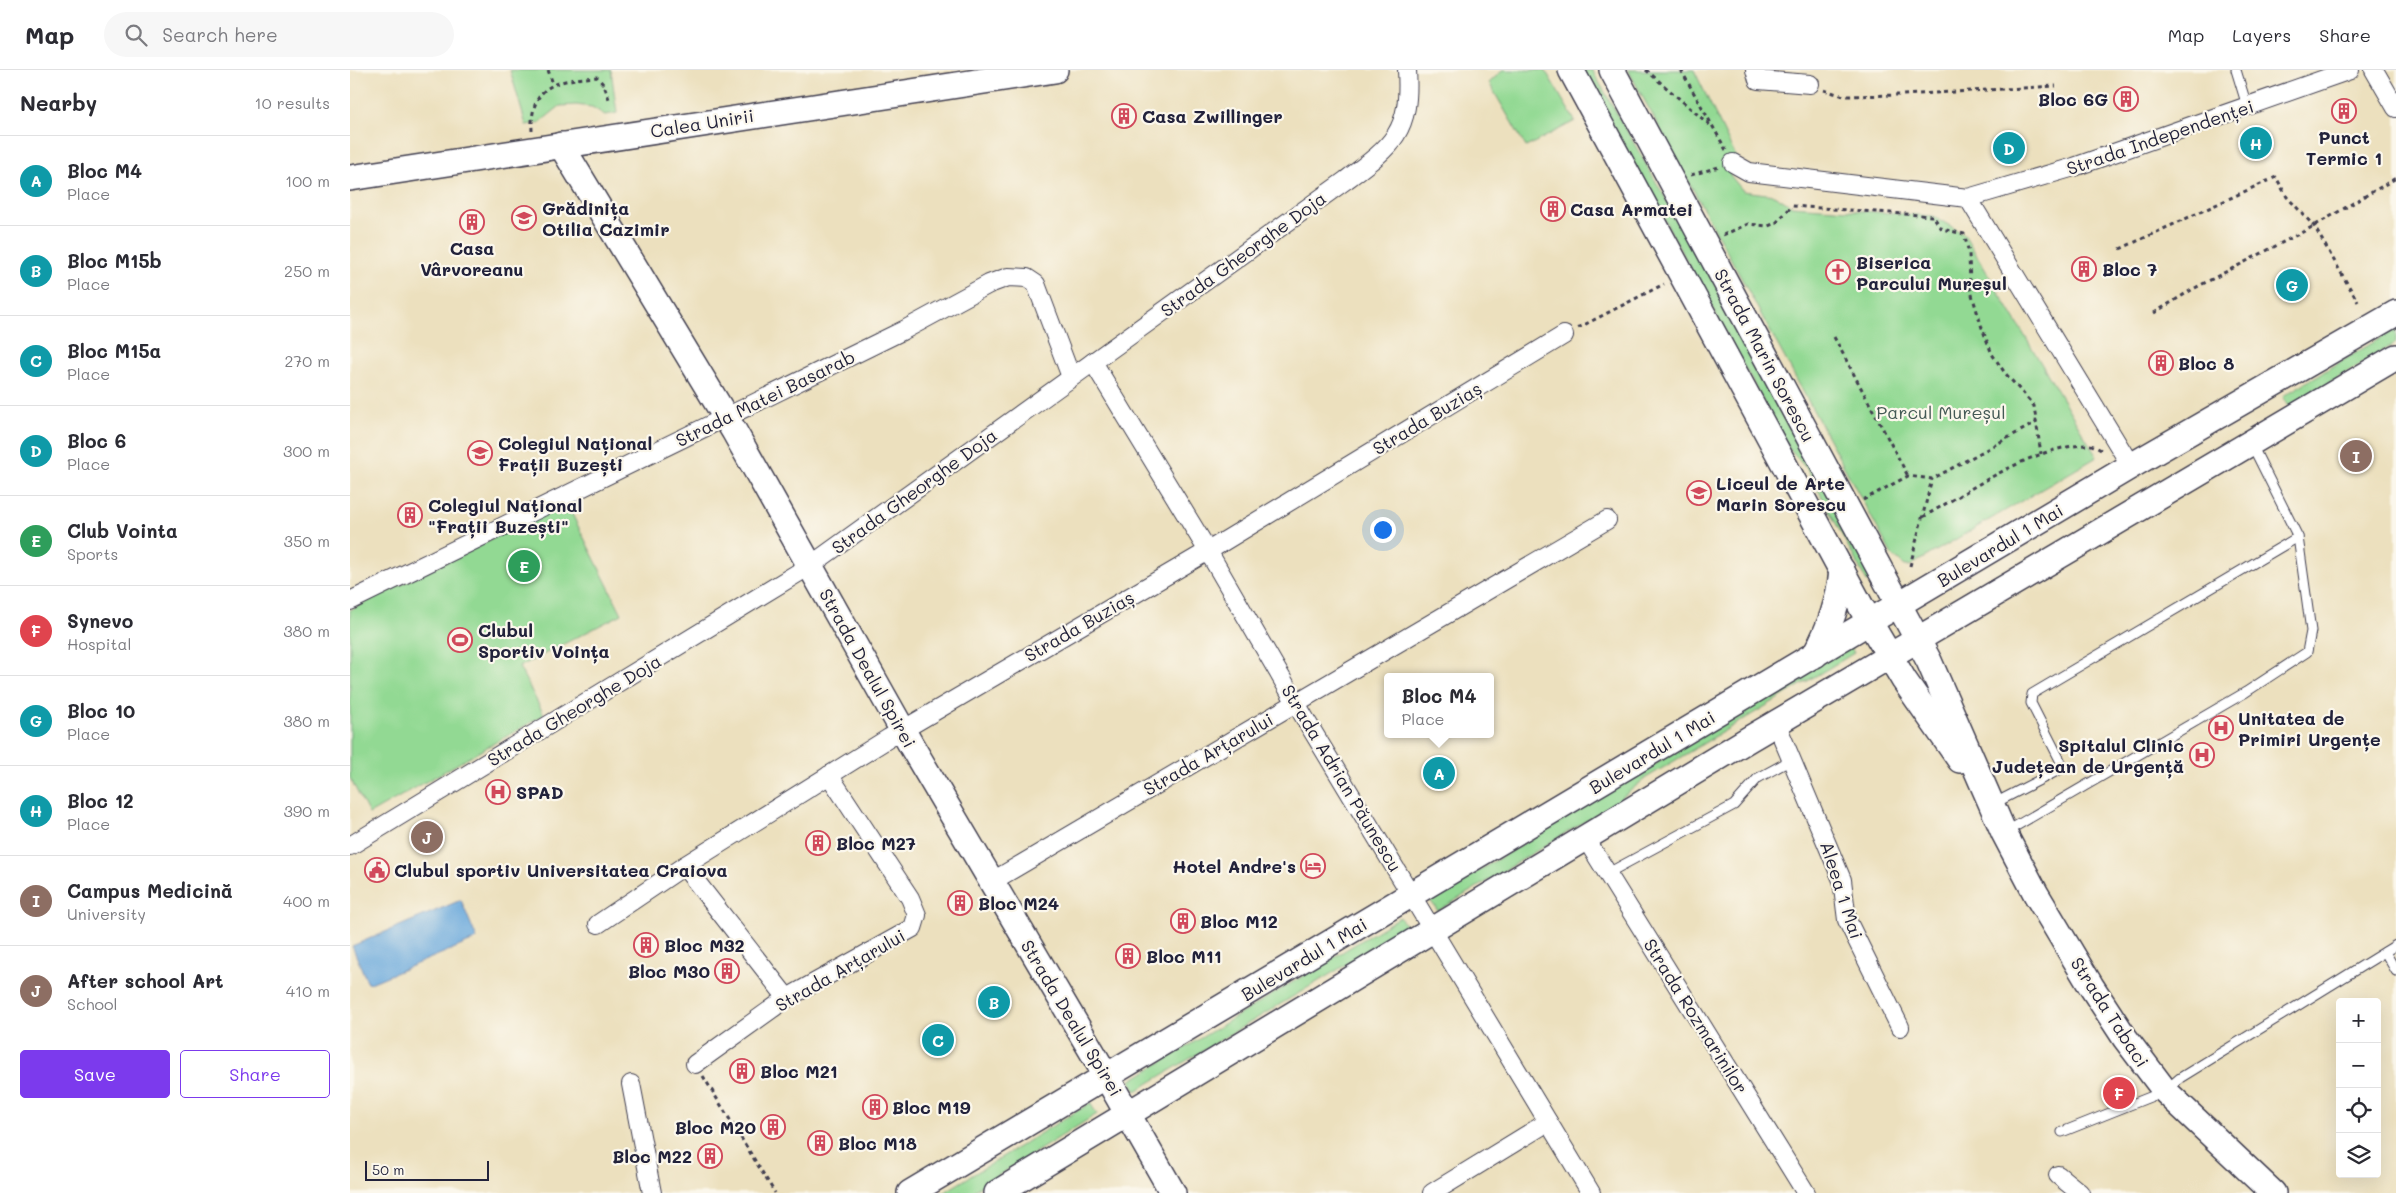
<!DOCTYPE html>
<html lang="en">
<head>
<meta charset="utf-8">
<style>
  body { margin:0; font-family:Mali,sans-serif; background:#f7f7f7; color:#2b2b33 }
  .controls { position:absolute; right:15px; bottom:15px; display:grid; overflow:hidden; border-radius:5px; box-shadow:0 5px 20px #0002 }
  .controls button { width:45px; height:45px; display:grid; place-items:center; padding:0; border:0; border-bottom:1px solid #e1e1e2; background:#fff; color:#2b2b33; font:25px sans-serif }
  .scale { position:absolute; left:15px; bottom:12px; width:124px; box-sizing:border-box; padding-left:5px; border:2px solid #22223b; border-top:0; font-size:14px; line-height:18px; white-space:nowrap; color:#22223b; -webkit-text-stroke:4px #fbf7ec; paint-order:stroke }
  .you { position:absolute; left:1032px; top:459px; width:18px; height:18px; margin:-12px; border:4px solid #fff; border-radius:50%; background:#1a73e8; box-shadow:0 0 0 8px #1a73e833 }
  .badge { display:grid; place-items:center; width:32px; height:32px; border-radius:50%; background:#7c3aed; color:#fff; font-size:16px; font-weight:700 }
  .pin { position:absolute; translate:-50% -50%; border:2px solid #fff; box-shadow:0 1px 5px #0006 }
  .popup { position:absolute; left:1034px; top:603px; width:110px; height:65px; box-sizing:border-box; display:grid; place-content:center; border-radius:5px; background:#fff; filter:drop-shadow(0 1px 4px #0005); font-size:16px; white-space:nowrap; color:#7c7c81 }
  .popup b { font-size:19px; color:#2b2b33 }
  .popup::after { content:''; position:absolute; left:50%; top:100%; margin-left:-10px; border:10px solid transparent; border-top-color:#fff }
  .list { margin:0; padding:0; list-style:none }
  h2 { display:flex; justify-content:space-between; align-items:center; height:65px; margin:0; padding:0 20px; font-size:21px }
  h2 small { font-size:16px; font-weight:400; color:#7c7c81 }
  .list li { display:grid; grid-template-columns:32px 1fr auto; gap:15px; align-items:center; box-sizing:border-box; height:90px; padding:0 20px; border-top:1px solid #e1e1e2 }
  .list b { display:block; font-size:19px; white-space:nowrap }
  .list p { margin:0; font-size:16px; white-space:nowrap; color:#7c7c81 }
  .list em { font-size:16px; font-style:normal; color:#7c7c81 }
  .actions { display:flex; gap:10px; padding:15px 20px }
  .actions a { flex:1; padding:11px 0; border:1px solid #7c3aed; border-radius:5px; text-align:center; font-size:18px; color:#7c3aed }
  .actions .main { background:#7c3aed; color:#fff }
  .icon { flex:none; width:28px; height:28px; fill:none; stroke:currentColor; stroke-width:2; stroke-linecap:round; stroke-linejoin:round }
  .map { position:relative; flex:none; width:2046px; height:1123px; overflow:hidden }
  header { display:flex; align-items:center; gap:30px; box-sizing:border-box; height:70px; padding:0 25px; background:#fff; border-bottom:1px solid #e1e1e2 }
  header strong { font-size:24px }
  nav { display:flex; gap:28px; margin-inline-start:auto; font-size:18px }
  .search { width:350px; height:45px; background:#f7f7f7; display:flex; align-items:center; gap:12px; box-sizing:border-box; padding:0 18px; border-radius:28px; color:#7c7c81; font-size:19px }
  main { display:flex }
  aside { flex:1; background:#fff }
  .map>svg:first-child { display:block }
  .green { fill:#92d993; stroke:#5a7e67 }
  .water { fill:#69a8dc; stroke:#46658c }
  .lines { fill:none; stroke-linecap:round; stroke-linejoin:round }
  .lane-casing { stroke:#403e4f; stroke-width:11 }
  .street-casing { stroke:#403e4f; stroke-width:20 }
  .secondary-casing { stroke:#403e4f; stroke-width:28 }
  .path { stroke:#403e4f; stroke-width:3; stroke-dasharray:4 4; stroke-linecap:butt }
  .lane { stroke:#fff; stroke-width:9 }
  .street { stroke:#fff; stroke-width:18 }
  .secondary { stroke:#fff; stroke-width:25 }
  .labels { text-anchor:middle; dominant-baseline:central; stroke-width:4.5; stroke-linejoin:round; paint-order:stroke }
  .poi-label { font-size:18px; font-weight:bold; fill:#22223b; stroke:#fbf7ec; text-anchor:start }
  .street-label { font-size:18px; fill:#22223b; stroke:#fbf7ec }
  .park-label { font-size:18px; fill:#445955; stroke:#fbf7ec }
</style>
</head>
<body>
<header>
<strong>Map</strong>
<div class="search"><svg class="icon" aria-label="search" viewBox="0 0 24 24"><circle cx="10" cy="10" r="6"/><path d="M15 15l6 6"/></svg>Search here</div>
<nav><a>Map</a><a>Layers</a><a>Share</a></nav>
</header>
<main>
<aside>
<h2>Nearby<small>10 results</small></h2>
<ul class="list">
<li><span class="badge" style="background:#0f9aa8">A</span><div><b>Bloc M4</b><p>Place</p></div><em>100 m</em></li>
<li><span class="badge" style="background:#0f9aa8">B</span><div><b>Bloc M15b</b><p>Place</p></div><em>250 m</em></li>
<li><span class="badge" style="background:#0f9aa8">C</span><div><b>Bloc M15a</b><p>Place</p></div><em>270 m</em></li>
<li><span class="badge" style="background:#0f9aa8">D</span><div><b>Bloc 6</b><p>Place</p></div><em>300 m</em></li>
<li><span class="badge" style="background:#2e9e5b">E</span><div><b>Club Vointa</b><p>Sports</p></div><em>350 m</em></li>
<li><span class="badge" style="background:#e0444e">F</span><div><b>Synevo</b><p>Hospital</p></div><em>380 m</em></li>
<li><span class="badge" style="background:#0f9aa8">G</span><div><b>Bloc 10</b><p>Place</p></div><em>380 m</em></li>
<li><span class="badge" style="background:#0f9aa8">H</span><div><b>Bloc 12</b><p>Place</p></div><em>390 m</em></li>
<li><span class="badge" style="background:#8d6e63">I</span><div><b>Campus Medicină</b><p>University</p></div><em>400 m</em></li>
<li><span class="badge" style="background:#8d6e63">J</span><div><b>After school Art</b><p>School</p></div><em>410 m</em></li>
</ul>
<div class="actions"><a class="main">Save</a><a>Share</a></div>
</aside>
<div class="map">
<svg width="2046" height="1123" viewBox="0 0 2046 1123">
  <rect width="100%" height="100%" fill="#fbf7ec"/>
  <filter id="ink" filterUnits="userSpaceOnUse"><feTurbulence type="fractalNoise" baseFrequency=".02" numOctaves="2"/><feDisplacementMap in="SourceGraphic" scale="10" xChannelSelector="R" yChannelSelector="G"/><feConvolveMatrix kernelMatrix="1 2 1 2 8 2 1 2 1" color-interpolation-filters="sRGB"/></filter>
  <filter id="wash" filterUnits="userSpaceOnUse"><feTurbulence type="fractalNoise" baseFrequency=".0096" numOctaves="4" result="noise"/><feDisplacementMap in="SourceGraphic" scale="20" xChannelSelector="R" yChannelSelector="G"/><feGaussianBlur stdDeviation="1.12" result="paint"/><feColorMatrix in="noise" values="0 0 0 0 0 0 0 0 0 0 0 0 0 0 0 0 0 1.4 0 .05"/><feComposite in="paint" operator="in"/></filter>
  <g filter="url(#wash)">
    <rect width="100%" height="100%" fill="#ece0be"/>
    <g class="green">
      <polygon points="160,0 261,0 267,43 255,45 242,37 226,35 210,36 189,53 176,55"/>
      <polygon points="1153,0 1195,0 1225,51 1176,77 1139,13"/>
      <polygon points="1233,0 1242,0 1375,232 1525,508 1517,512 1457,399 1439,379"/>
      <polygon points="1278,0 1344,0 1386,87 1380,105 1393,121 1424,125 1442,136 1583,146 1614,164 1747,387 1560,496 1555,496 1542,485"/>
      <polygon points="2046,259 2046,273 1939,337 1933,326"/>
      <polygon points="216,432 272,544 169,597 194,645 19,744 0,708 0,540"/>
      <polygon points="1500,576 1504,583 1296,708 1265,733 1088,841 1080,830"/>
      <polygon points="1050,847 1057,858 786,1021 780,1011"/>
      <polygon points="740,1033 747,1044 620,1123 593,1123"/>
    </g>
    <polygon class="water" points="111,830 127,869 18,914 2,876"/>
  </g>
  <g filter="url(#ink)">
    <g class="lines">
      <defs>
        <g id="lane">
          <polyline points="1886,0 1897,36"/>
          <polyline points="1643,734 1709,700 1711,692 1681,633 1682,624 1948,467"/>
          <polyline points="1654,763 1896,622 1957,582 1961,561 1948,467 1902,375"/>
          <polyline points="1258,803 1384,735 1408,708 1443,689"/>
          <polyline points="2035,882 2046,901"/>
          <polyline points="1712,1062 1815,1021 1830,1008 2046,875"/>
        </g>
        <g id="street">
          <polyline points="1405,0 1408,10 1460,14"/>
          <polyline points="2024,0 2046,38"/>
          <polyline points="1383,93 1399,102 1618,128 1781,396"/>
          <polyline points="1618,128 1724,97 2000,0"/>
          <polyline points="743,292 858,481 957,652 1241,1123"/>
          <polyline points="0,531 554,260 639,214 658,207 677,208 686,214 721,307"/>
          <polyline points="1426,653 1492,810 1497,850 1550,957"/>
          <polyline points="1236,769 1456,1123"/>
          <path d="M0,776L461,495L996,110C1043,75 1061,62 1057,0"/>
          <polyline points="334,796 437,928"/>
          <polyline points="641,812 1257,450"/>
          <polyline points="248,854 334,796 539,668 858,481 1214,265"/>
          <polyline points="345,994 437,928 563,858 567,845 560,828 479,705"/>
          <polyline points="281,1014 302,1123"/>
          <polyline points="1708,1105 1730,1123"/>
          <polyline points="1082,1123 1198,1052"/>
        </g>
        <g id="secondary">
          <polyline points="1221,0 1520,553 1554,610 1610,690"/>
          <polyline points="1262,0 1579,591 1654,763 1686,824 1741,916 1775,968 1815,1021 1923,1123"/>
          <polyline points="211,75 384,361 561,675 744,985 823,1123"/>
          <polyline points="0,108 705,0"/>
          <path d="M1465,585C1480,557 1489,532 1492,500"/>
          <polyline points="560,1123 1781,396 2046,243"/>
          <polyline points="647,1123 1399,669 2046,287"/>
        </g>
      </defs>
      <use href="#lane" class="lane-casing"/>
      <use href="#street" class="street-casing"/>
      <use href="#secondary" class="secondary-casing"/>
      <g class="path">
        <polyline points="198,0 203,14"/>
        <polyline points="1296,0 1361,56"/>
        <polyline points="1331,0 1376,80"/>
        <polyline points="1474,20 1494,26 1552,25 1706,16"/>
        <path d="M182,61C180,14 207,10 247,7L254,15L259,29"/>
        <polyline points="1341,105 1369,97"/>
        <polyline points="1373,165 1398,154 1418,156 1426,153 1442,136 1583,146 1592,159 1614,164 1619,183 1620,218 1632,258 1642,284 1655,303 1684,336 1691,384"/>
        <polyline points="1770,179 1926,107 1937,127 1964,156 2008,232"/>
        <polyline points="1804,243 1843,219 1964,156 2046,108"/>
        <polyline points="1228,258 1314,214"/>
        <polyline points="1484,267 1558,406"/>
        <polyline points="1513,430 1558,406 1582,409 1687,352"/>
        <path d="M1573,447C1619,421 1684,375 1738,375C1742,374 1747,378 1751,380"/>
        <polyline points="1560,496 1582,409"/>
        <polyline points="353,1006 425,1123"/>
      </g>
      <use href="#lane" class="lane"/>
      <use href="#street" class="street"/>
      <use href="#secondary" class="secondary"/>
    </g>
  </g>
  <defs>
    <symbol id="building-ring" viewBox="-11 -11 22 22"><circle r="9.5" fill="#fbf7ec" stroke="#d1495b" stroke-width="1.5"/><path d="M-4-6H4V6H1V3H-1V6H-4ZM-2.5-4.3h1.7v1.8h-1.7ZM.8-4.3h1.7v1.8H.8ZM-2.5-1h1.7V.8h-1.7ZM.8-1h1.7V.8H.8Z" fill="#d1495b"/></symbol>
    <symbol id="school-ring" viewBox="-11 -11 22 22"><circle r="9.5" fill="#fbf7ec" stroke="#d1495b" stroke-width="1.5"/><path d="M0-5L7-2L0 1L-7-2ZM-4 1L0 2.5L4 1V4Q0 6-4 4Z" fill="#d1495b"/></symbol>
    <symbol id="church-ring" viewBox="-11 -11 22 22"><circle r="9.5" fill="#fbf7ec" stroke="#d1495b" stroke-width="1.5"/><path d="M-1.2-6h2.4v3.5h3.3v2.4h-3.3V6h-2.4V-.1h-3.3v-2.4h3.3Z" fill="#d1495b"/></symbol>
    <symbol id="stadium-ring" viewBox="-11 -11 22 22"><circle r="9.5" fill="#fbf7ec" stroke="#d1495b" stroke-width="1.5"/><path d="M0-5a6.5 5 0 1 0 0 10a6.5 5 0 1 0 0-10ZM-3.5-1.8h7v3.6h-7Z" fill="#d1495b"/></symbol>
    <symbol id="hospital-ring" viewBox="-11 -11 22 22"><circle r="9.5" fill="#fbf7ec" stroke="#d1495b" stroke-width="1.5"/><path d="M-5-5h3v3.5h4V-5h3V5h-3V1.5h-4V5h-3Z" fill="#d1495b"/></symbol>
    <symbol id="hotel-ring" viewBox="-11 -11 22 22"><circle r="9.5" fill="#fbf7ec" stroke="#d1495b" stroke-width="1.5"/><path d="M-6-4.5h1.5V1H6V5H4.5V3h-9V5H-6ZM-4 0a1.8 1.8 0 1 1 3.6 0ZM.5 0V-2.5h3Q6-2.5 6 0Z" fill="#d1495b"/></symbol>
    <symbol id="civic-ring" viewBox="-11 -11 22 22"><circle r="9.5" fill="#fbf7ec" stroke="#d1495b" stroke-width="1.5"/><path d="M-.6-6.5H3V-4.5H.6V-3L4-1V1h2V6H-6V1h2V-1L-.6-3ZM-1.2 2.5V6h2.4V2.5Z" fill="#d1495b"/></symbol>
  </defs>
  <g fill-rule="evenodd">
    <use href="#building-ring" x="1762" y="15" width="28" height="28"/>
    <use href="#building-ring" x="1980" y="27" width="28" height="28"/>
    <use href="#building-ring" x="760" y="32" width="28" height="28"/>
    <use href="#building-ring" x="1189" y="125" width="28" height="28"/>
    <use href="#school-ring" x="160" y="134" width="28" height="28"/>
    <use href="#building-ring" x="108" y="138" width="28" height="28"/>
    <use href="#building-ring" x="1720" y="185" width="28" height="28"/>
    <use href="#church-ring" x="1474" y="188" width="28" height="28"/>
    <use href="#building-ring" x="1797" y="279" width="28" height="28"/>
    <use href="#school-ring" x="116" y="369" width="28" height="28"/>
    <use href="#school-ring" x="1335" y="409" width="28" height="28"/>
    <use href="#building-ring" x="46" y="431" width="28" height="28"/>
    <use href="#stadium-ring" x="96" y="556" width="28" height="28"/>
    <use href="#hospital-ring" x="1857" y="644" width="28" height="28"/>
    <use href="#hospital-ring" x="1838" y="671" width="28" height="28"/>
    <use href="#hospital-ring" x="134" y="708" width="28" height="28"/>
    <use href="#building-ring" x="454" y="759" width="28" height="28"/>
    <use href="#hotel-ring" x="949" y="782" width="28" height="28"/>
    <use href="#civic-ring" x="13" y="786" width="28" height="28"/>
    <use href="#building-ring" x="596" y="819" width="28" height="28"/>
    <use href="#building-ring" x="819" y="837" width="28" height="28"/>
    <use href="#building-ring" x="282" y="861" width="28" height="28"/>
    <use href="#building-ring" x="764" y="872" width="28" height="28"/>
    <use href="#building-ring" x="363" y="887" width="28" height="28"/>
    <use href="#building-ring" x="378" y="987" width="28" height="28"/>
    <use href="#building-ring" x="511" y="1023" width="28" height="28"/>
    <use href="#building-ring" x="409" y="1043" width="28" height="28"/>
    <use href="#building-ring" x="456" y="1059" width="28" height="28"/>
    <use href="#building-ring" x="346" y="1072" width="28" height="28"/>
  </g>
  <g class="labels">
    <g class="poi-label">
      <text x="1758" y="29" text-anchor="end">Bloc 6G</text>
      <text x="792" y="46">Casa Zwillinger</text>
      <text x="1994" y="67" text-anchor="middle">Punct<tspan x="1994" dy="21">Termic 1</tspan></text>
      <text x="192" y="138">Grădinița<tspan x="192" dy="21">Otilia Cazimir</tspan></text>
      <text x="1220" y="139">Casa Armatei</text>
      <text x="122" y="178" text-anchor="middle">Casa<tspan x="122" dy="21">Vârvoreanu</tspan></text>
      <text x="1506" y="192">Biserica<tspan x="1506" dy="21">Parcului Mureșul</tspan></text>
      <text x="1752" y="199">Bloc 7</text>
      <text x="1828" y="293">Bloc 8</text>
      <text x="148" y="373">Colegiul Național<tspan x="148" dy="21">Frații Buzești</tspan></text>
      <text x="1366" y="413">Liceul de Arte<tspan x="1366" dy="21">Marin Sorescu</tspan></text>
      <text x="78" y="435">Colegiul Național<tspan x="78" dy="21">"Frații Buzești"</tspan></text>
      <text x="128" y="560">Clubul<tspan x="128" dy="21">Sportiv Voința</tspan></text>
      <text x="1888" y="648">Unitatea de<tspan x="1888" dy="21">Primiri Urgențe</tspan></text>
      <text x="1834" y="675" text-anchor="end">Spitalul Clinic<tspan x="1834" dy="21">Județean de Urgență</tspan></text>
      <text x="166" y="722">SPAD</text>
      <text x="486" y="773">Bloc M27</text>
      <text x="946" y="796" text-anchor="end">Hotel Andre's</text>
      <text x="44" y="800">Clubul sportiv Universitatea Craiova</text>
      <text x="628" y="833">Bloc M24</text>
      <text x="850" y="851">Bloc M12</text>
      <text x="314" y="875">Bloc M32</text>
      <text x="796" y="886">Bloc M11</text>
      <text x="360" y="901" text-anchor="end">Bloc M30</text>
      <text x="410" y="1001">Bloc M21</text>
      <text x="542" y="1037">Bloc M19</text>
      <text x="406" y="1057" text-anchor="end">Bloc M20</text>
      <text x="488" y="1073">Bloc M18</text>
      <text x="342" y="1086" text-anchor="end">Bloc M22</text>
    </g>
    <g class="street-label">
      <text transform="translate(352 53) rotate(-9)">Calea Unirii</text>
      <text transform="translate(1810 67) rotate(-19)">Strada Independenței</text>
      <text transform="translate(893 184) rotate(-36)">Strada Gheorghe Doja</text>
      <text transform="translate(1415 285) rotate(62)">Strada Marin Sorescu</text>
      <text transform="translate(415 328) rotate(-26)">Strada Matei Basarab</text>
      <text transform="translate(1077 348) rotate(-31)">Strada Buziaș</text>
      <text transform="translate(564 421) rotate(-36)">Strada Gheorghe Doja</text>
      <text transform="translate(1650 475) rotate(-31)">Bulevardul 1 Mai</text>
      <text transform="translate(729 556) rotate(-30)">Strada Buziaș</text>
      <text transform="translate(518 598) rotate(61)">Strada Dealul Spirei</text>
      <text transform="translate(224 640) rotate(-31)">Strada Gheorghe Doja</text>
      <text transform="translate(1302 682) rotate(-31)">Bulevardul 1 Mai</text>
      <text transform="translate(858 684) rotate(-30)">Strada Arțarului</text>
      <text transform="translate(992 708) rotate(59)">Strada Adrian Păunescu</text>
      <text transform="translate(1492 820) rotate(72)">Aleea 1 Mai</text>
      <text transform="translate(954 889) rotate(-31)">Bulevardul 1 Mai</text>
      <text transform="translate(490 900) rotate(-30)">Strada Arțarului</text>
      <text transform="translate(1760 942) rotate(57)">Strada Tabaci</text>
      <text transform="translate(1346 946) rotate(58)">Strada Rozmarinilor</text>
      <text transform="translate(722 948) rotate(59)">Strada Dealul Spirei</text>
    </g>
    <g class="park-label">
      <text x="1591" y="342">Parcul Mureșul</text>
    </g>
  </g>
</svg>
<div class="controls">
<button>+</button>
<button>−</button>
<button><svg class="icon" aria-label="locate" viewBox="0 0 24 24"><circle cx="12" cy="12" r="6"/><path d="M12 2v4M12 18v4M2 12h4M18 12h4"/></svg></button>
<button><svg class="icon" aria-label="layers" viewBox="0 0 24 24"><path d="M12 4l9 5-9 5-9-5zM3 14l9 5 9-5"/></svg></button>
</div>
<div class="scale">50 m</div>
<div class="you"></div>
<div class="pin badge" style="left:1089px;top:703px;background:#0f9aa8">A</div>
<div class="popup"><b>Bloc M4</b>Place</div>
<div class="pin badge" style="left:644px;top:932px;background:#0f9aa8">B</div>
<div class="pin badge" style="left:588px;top:970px;background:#0f9aa8">C</div>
<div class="pin badge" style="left:1659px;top:78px;background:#0f9aa8">D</div>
<div class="pin badge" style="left:174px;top:496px;background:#2e9e5b">E</div>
<div class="pin badge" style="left:1769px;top:1023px;background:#e0444e">F</div>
<div class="pin badge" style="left:1942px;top:215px;background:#0f9aa8">G</div>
<div class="pin badge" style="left:1906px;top:73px;background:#0f9aa8">H</div>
<div class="pin badge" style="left:2006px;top:386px;background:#8d6e63">I</div>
<div class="pin badge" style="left:77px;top:767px;background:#8d6e63">J</div>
</div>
</main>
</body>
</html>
